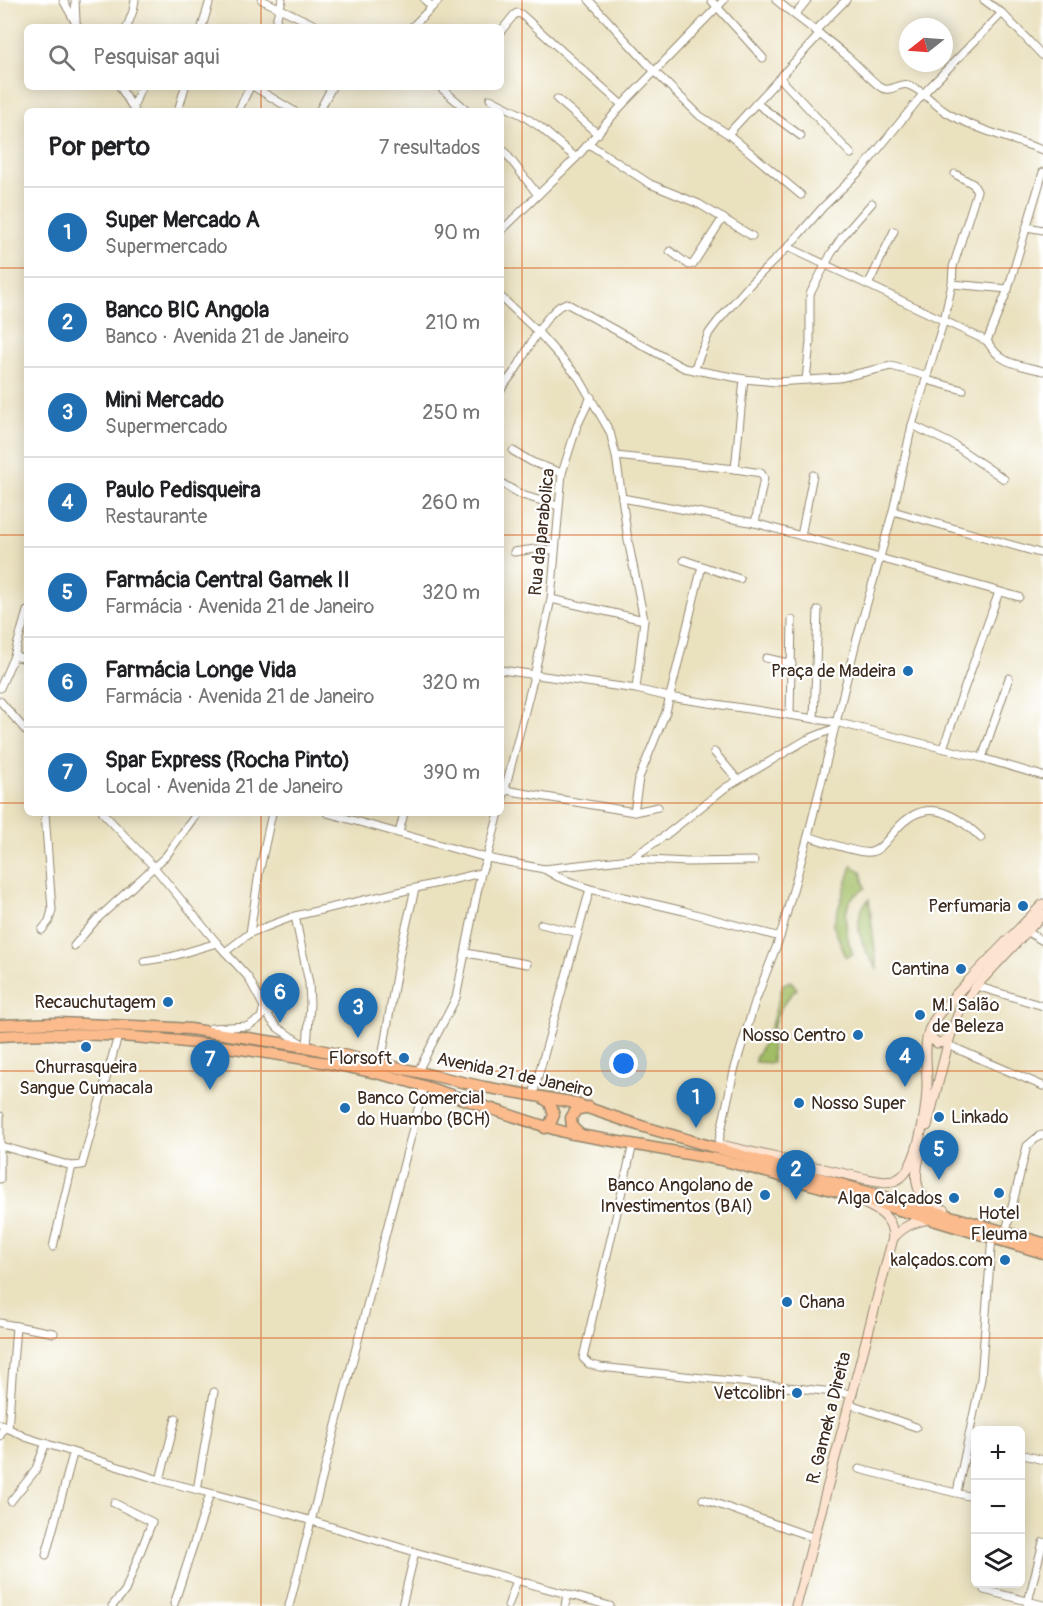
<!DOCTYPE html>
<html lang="pt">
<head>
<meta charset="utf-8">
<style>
  body { margin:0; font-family:Pangolin,sans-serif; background:#f2f2f2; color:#202124 }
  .controls { position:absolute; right:18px; bottom:18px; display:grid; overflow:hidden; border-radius:9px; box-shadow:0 3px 15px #0003 }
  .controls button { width:54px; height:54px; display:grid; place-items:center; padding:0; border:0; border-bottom:2px solid #e0e0e0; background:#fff; color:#202124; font:30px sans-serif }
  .compass { position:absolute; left:899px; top:18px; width:54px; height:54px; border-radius:50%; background:#fff; box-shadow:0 3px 15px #0003; rotate:253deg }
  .you { position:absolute; left:624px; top:1064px; width:21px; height:21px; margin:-15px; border:4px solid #fff; border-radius:50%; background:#1a73e8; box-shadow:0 0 0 9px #1a73e833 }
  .badge { display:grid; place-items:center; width:39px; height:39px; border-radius:50%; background:#1f6fb2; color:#fff; font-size:20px; font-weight:700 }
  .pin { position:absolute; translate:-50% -50px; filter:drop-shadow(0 2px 3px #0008) }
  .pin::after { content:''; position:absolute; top:32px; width:21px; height:18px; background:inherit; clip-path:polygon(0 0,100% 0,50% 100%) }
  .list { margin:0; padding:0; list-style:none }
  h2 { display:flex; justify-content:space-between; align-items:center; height:78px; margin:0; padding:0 24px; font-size:26px }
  h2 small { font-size:20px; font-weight:400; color:#757577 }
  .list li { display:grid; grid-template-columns:39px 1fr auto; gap:18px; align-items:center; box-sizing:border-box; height:90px; padding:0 24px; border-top:2px solid #e0e0e0 }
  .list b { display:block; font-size:22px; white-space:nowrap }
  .list p { margin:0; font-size:20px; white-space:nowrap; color:#757577 }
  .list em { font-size:20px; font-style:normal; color:#757577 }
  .icon { flex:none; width:33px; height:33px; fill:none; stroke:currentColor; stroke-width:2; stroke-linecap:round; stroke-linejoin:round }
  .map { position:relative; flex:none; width:1043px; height:1606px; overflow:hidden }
  .search { position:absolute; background:#fff; box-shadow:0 3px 15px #0003; left:24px; top:24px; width:480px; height:66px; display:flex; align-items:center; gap:15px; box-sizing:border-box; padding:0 21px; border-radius:9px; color:#757577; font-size:22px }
  .panel { position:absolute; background:#fff; box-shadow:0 3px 15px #0003; left:24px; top:108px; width:480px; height:708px; border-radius:9px }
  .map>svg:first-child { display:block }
  .green { fill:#a2be65; stroke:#6e7442; stroke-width:1.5 }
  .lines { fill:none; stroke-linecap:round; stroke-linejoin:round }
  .street-casing { stroke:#92866e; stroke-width:9 }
  .secondary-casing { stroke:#92866e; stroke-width:11 }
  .primary-casing { stroke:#92866e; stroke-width:13 }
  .street { stroke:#fff; stroke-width:7 }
  .secondary { stroke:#fde4d1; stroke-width:9 }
  .primary { stroke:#fbbb8c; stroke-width:10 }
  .grid { fill:none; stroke:#d7540e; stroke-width:1.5; stroke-opacity:0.55 }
  .poi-dot { fill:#1f6fb2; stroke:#fff; stroke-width:2 }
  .labels { text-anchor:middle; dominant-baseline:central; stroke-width:4.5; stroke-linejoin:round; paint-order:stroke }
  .street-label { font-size:18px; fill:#3b2a1e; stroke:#fff }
  .poi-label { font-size:18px; fill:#3b2a1e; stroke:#fff; text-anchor:end }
</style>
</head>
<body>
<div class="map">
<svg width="1043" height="1606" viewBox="0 0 1043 1606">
  <rect width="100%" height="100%" fill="#fff"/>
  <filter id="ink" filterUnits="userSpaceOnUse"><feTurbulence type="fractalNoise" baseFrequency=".0167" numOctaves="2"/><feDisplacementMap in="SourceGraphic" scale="12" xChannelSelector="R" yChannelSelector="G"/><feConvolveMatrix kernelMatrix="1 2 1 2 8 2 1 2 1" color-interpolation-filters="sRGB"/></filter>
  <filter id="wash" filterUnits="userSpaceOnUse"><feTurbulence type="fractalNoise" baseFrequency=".008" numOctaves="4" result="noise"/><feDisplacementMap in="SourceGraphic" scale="24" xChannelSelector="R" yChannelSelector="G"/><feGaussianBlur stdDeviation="1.35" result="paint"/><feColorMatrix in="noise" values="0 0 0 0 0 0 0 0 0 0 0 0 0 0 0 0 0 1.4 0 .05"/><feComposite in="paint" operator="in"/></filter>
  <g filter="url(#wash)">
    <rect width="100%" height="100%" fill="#eae1bf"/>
    <g class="green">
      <path d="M852,866L861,871L865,888C860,893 853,895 850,901C842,917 847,939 853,954L846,957L833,925Z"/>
      <path d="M869,899L877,968C862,949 849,919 869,899Z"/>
      <path d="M791,981L797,989C774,1009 768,1035 773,1063L755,1062V1059L769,1033L783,984Z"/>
    </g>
  </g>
  <g filter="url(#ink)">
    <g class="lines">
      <defs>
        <g id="street">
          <polyline points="63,0 78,27"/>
          <polyline points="75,0 76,21"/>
          <polyline points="262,0 319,27"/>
          <polyline points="425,0 432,7"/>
          <polyline points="589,0 654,71 700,116 728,134 801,195"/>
          <polyline points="711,0 763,58"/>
          <path d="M776,0C800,20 825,37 848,57C859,66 870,80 882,88C891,93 899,82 908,85C924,90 934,106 949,114C978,130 1011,139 1043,150"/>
          <polyline points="984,0 1002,13 1043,56"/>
          <polyline points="795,15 807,0"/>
          <polyline points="127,27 133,11 135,0"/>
          <polyline points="202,27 210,0"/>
          <polyline points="274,27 282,0"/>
          <polyline points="412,27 439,0"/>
          <polyline points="501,31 514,15 517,13 521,14 622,105"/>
          <polyline points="815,31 846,0"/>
          <polyline points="780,78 851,154"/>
          <polyline points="120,87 135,111"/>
          <polyline points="254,87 294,111"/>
          <polyline points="440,87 468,111"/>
          <polyline points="490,99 522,115 540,127 576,158"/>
          <polyline points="557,99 598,134"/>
          <polyline points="756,103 801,136"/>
          <polyline points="133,108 141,87"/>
          <polyline points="178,111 185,87"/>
          <polyline points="238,111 250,87"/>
          <polyline points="319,111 332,87"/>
          <polyline points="728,134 820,34"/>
          <polyline points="589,144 650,184 699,204 752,236"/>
          <polyline points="501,147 538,195"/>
          <polyline points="1027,227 1043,230"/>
          <polyline points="501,231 576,158 622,105 724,0"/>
          <path d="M788,247L987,341C1001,365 1017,364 1043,371"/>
          <polyline points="670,251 689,265 693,264 723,218"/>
          <polyline points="952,284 1008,289"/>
          <polyline points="868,285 894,231"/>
          <polyline points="501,297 538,332 579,378 610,432 616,456 628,540 644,620 636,689"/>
          <polyline points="987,341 1008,289 1043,172"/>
          <polyline points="694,370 709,333 718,321 752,282 788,247 823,207 863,168 923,94 1002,13"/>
          <polyline points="806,380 810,342 810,294 831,254 842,237 872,203"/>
          <polyline points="927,380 963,390"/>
          <path d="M501,389C507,381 513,374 518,366C529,348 546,310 566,303L684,368L744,379L776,382L839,378L891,366L928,376"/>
          <polyline points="912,425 954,445 1004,479"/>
          <polyline points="513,451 532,462 562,473"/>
          <polyline points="616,456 735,469 744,379"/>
          <polyline points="735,469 761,473 764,478 755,523"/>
          <polyline points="501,483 522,495 558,506"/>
          <polyline points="622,498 755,523 1019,597"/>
          <polyline points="893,511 1043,554"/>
          <polyline points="801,536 813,475"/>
          <polyline points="514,552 535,549 554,550"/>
          <polyline points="684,560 740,579"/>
          <polyline points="551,599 644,620"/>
          <polyline points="14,656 27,659"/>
          <polyline points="766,658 792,664"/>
          <polyline points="501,670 636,689 669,697 835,722 982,758 1043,776"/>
          <polyline points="0,688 14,656 27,611"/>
          <polyline points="0,701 27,732"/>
          <polyline points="790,715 792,620"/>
          <polyline points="814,719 818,610"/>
          <polyline points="943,748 999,592"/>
          <polyline points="714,752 738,780"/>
          <polyline points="982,758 1009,678"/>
          <polyline points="505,790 634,812 658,807"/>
          <polyline points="501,805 534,676 551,599 562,473 577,426 591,397"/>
          <polyline points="634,812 639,778 666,712 702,566"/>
          <polyline points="103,813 154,867 217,943 248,977 271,1020 278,1028 307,1047 310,1004 309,983 295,916"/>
          <polyline points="327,813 487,858 544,869 558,877 590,889 684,911 780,937"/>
          <polyline points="399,833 404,813"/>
          <path d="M808,836C820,840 861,855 871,852C881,850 888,838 895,831C924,796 953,811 981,838"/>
          <polyline points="630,859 666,835 725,788 806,740 833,729"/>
          <polyline points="544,869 630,859 687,862 754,861"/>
          <polyline points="541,924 578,933"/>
          <polyline points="42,930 49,921 52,910 45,813"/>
          <polyline points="1026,931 1043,941"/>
          <polyline points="250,933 259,873 272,813"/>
          <polyline points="74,946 95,921 166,856 197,813"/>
          <polyline points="225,952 250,933 295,916 481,873"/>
          <polyline points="466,953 527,964"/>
          <polyline points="144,961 170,957 217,943"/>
          <polyline points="976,986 1043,1006"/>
          <polyline points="211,1028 248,1026 261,1018 264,1007"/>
          <polyline points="948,1045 1043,1086"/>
          <polyline points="381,1063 400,952 415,889"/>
          <polyline points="418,1071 456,998 481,873 487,858 499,813"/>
          <polyline points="533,1095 590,889"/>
          <polyline points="0,1116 0,1179"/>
          <polyline points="633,1144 583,1358 589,1364 600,1367 852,1394"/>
          <polyline points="718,1145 734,1071 755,1002 780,937 808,836 856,642 893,511 912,425 944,320 952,284 953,267 977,191 973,184 955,174"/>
          <polyline points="1,1146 72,1166 82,1165 118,1036"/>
          <polyline points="1006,1231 1027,1146 1039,1136 1043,1135"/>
          <polyline points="53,1247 72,1166"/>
          <polyline points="0,1323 54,1333"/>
          <polyline points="850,1404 916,1427"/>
          <polyline points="0,1424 25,1437 160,1480 282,1512 415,1552 610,1606"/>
          <polyline points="8,1429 16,1326"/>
          <polyline points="0,1436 4,1426"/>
          <polyline points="1020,1454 1043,1460"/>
          <polyline points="859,1469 968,1496"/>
          <polyline points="160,1480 176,1418"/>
          <polyline points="197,1490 214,1392"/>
          <polyline points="957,1492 981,1379 992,1236"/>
          <polyline points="703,1499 815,1538"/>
          <polyline points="11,1501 35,1471 46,1443"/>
          <polyline points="46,1555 73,1454"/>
          <polyline points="984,1590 1043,1605"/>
          <polyline points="174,1604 210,1494"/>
          <polyline points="112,1606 125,1591 152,1522 114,1503"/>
          <polyline points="289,1606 424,1086"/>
          <polyline points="402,1606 415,1552"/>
          <polyline points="508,1606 517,1580"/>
          <polyline points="565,1606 567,1594"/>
          <polyline points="1027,1606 1043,1542"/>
        </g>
        <g id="secondary">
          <polyline points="929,1030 930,1037 937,1043 944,1042 950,1036"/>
          <polyline points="927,1126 950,1036 959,1012 976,986 1043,914"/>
          <path d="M725,1146L867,1179C877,1181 889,1184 898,1179C918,1169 926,1110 927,1089C928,1066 921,1043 933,1022C941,1009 953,998 963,987C989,959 1016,932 1043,904"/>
          <path d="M920,1154C912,1182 916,1199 944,1210"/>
          <path d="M893,1238C904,1226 913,1222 929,1219"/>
          <path d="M796,1606L893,1238C893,1218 881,1211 863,1203"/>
        </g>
        <g id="primary">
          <polyline points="0,1025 58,1023 158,1027 190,1029 307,1047 484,1087 570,1102 641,1126 1043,1243"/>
          <path d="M0,1036C89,1030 178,1039 267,1053C311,1060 356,1067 400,1079C457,1095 512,1118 568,1133L722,1160L839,1192L1043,1253"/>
          <polyline points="542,1097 550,1103 554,1115 550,1124 545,1128"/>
          <polyline points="581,1135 572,1127 571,1118 576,1110 589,1107"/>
        </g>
      </defs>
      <use href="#street" class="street-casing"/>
      <use href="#secondary" class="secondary-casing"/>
      <use href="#primary" class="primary-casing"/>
      <use href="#street" class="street"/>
      <use href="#secondary" class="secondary"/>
      <use href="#primary" class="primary"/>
    </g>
  </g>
  <path class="grid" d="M261,0V27M522,0V1606M782,0V1606M261,87V111M0,268H27M501,268H1043M0,535H27M501,535H1043M0,803H27M501,803H1043M261,813V1606M0,1071H1043M0,1338H1043"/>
  <g class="poi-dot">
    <circle cx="908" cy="671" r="6"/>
    <circle cx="1023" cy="906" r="6"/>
    <circle cx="961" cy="969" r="6"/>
    <circle cx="168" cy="1002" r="6"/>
    <circle cx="920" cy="1015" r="6"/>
    <circle cx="858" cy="1035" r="6"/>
    <circle cx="86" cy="1047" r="6"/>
    <circle cx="404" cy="1058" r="6"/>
    <circle cx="799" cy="1103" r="6"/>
    <circle cx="345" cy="1108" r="6"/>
    <circle cx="939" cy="1117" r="6"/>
    <circle cx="999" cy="1193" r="6"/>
    <circle cx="765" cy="1195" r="6"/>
    <circle cx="954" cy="1198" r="6"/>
    <circle cx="1005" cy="1260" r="6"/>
    <circle cx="787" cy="1302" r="6"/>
    <circle cx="797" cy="1393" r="6"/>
  </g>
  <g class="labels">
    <g class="street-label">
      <text transform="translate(542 532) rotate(-84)">Rua da parabolica</text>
      <text transform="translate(515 1075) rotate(12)">Avenida 21 de Janeiro</text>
      <text transform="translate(829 1418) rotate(-76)">R. Gamek a Direita</text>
    </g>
    <g class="poi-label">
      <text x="896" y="671">Praça de Madeira</text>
      <text x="1011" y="906">Perfumaria</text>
      <text x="949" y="969">Cantina</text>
      <text x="156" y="1002">Recauchutagem</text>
      <text x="932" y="1005" text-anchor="start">M.I Salão<tspan x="932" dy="21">de Beleza</tspan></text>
      <text x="846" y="1035">Nosso Centro</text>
      <text x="392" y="1058">Florsoft</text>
      <text x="86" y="1067" text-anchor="middle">Churrasqueira<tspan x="86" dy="21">Sangue Cumacala</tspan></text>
      <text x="357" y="1098" text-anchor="start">Banco Comercial<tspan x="357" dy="21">do Huambo (BCH)</tspan></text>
      <text x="811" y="1103" text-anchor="start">Nosso Super</text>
      <text x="951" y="1117" text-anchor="start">Linkado</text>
      <text x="753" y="1185">Banco Angolano de<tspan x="753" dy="21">Investimentos (BAI)</tspan></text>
      <text x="942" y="1198">Alga Calçados</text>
      <text x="999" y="1213" text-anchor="middle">Hotel<tspan x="999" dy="21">Fleuma</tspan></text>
      <text x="993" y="1260">kalçados.com</text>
      <text x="799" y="1302" text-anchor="start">Chana</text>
      <text x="785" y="1393">Vetcolibri</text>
    </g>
  </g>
</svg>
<div class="controls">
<button>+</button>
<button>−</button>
<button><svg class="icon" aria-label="layers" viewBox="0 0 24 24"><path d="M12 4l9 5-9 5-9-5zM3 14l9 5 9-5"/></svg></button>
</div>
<svg class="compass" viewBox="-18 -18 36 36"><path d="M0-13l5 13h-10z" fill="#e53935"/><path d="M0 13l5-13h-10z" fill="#757577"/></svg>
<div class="you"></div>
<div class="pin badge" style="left:696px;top:1128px">1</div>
<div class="pin badge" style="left:796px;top:1200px">2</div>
<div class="pin badge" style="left:358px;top:1038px">3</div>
<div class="pin badge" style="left:905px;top:1087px">4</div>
<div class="pin badge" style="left:939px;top:1180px">5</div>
<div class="pin badge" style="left:280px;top:1023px">6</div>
<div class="pin badge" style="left:210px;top:1090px">7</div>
<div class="search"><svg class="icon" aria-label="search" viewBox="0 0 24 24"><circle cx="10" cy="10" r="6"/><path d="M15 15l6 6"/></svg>Pesquisar aqui</div>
<section class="panel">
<h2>Por perto<small>7 resultados</small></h2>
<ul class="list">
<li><span class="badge">1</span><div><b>Super Mercado A</b><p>Supermercado</p></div><em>90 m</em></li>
<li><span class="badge">2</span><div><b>Banco BIC Angola</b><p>Banco · Avenida 21 de Janeiro</p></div><em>210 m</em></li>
<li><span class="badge">3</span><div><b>Mini Mercado</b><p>Supermercado</p></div><em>250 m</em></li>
<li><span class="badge">4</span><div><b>Paulo Pedisqueira</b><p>Restaurante</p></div><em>260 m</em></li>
<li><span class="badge">5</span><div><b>Farmácia Central Gamek II</b><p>Farmácia · Avenida 21 de Janeiro</p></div><em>320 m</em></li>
<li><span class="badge">6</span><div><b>Farmácia Longe Vida</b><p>Farmácia · Avenida 21 de Janeiro</p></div><em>320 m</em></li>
<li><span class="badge">7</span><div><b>Spar Express (Rocha Pinto)</b><p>Local · Avenida 21 de Janeiro</p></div><em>390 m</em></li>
</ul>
</section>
</div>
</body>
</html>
